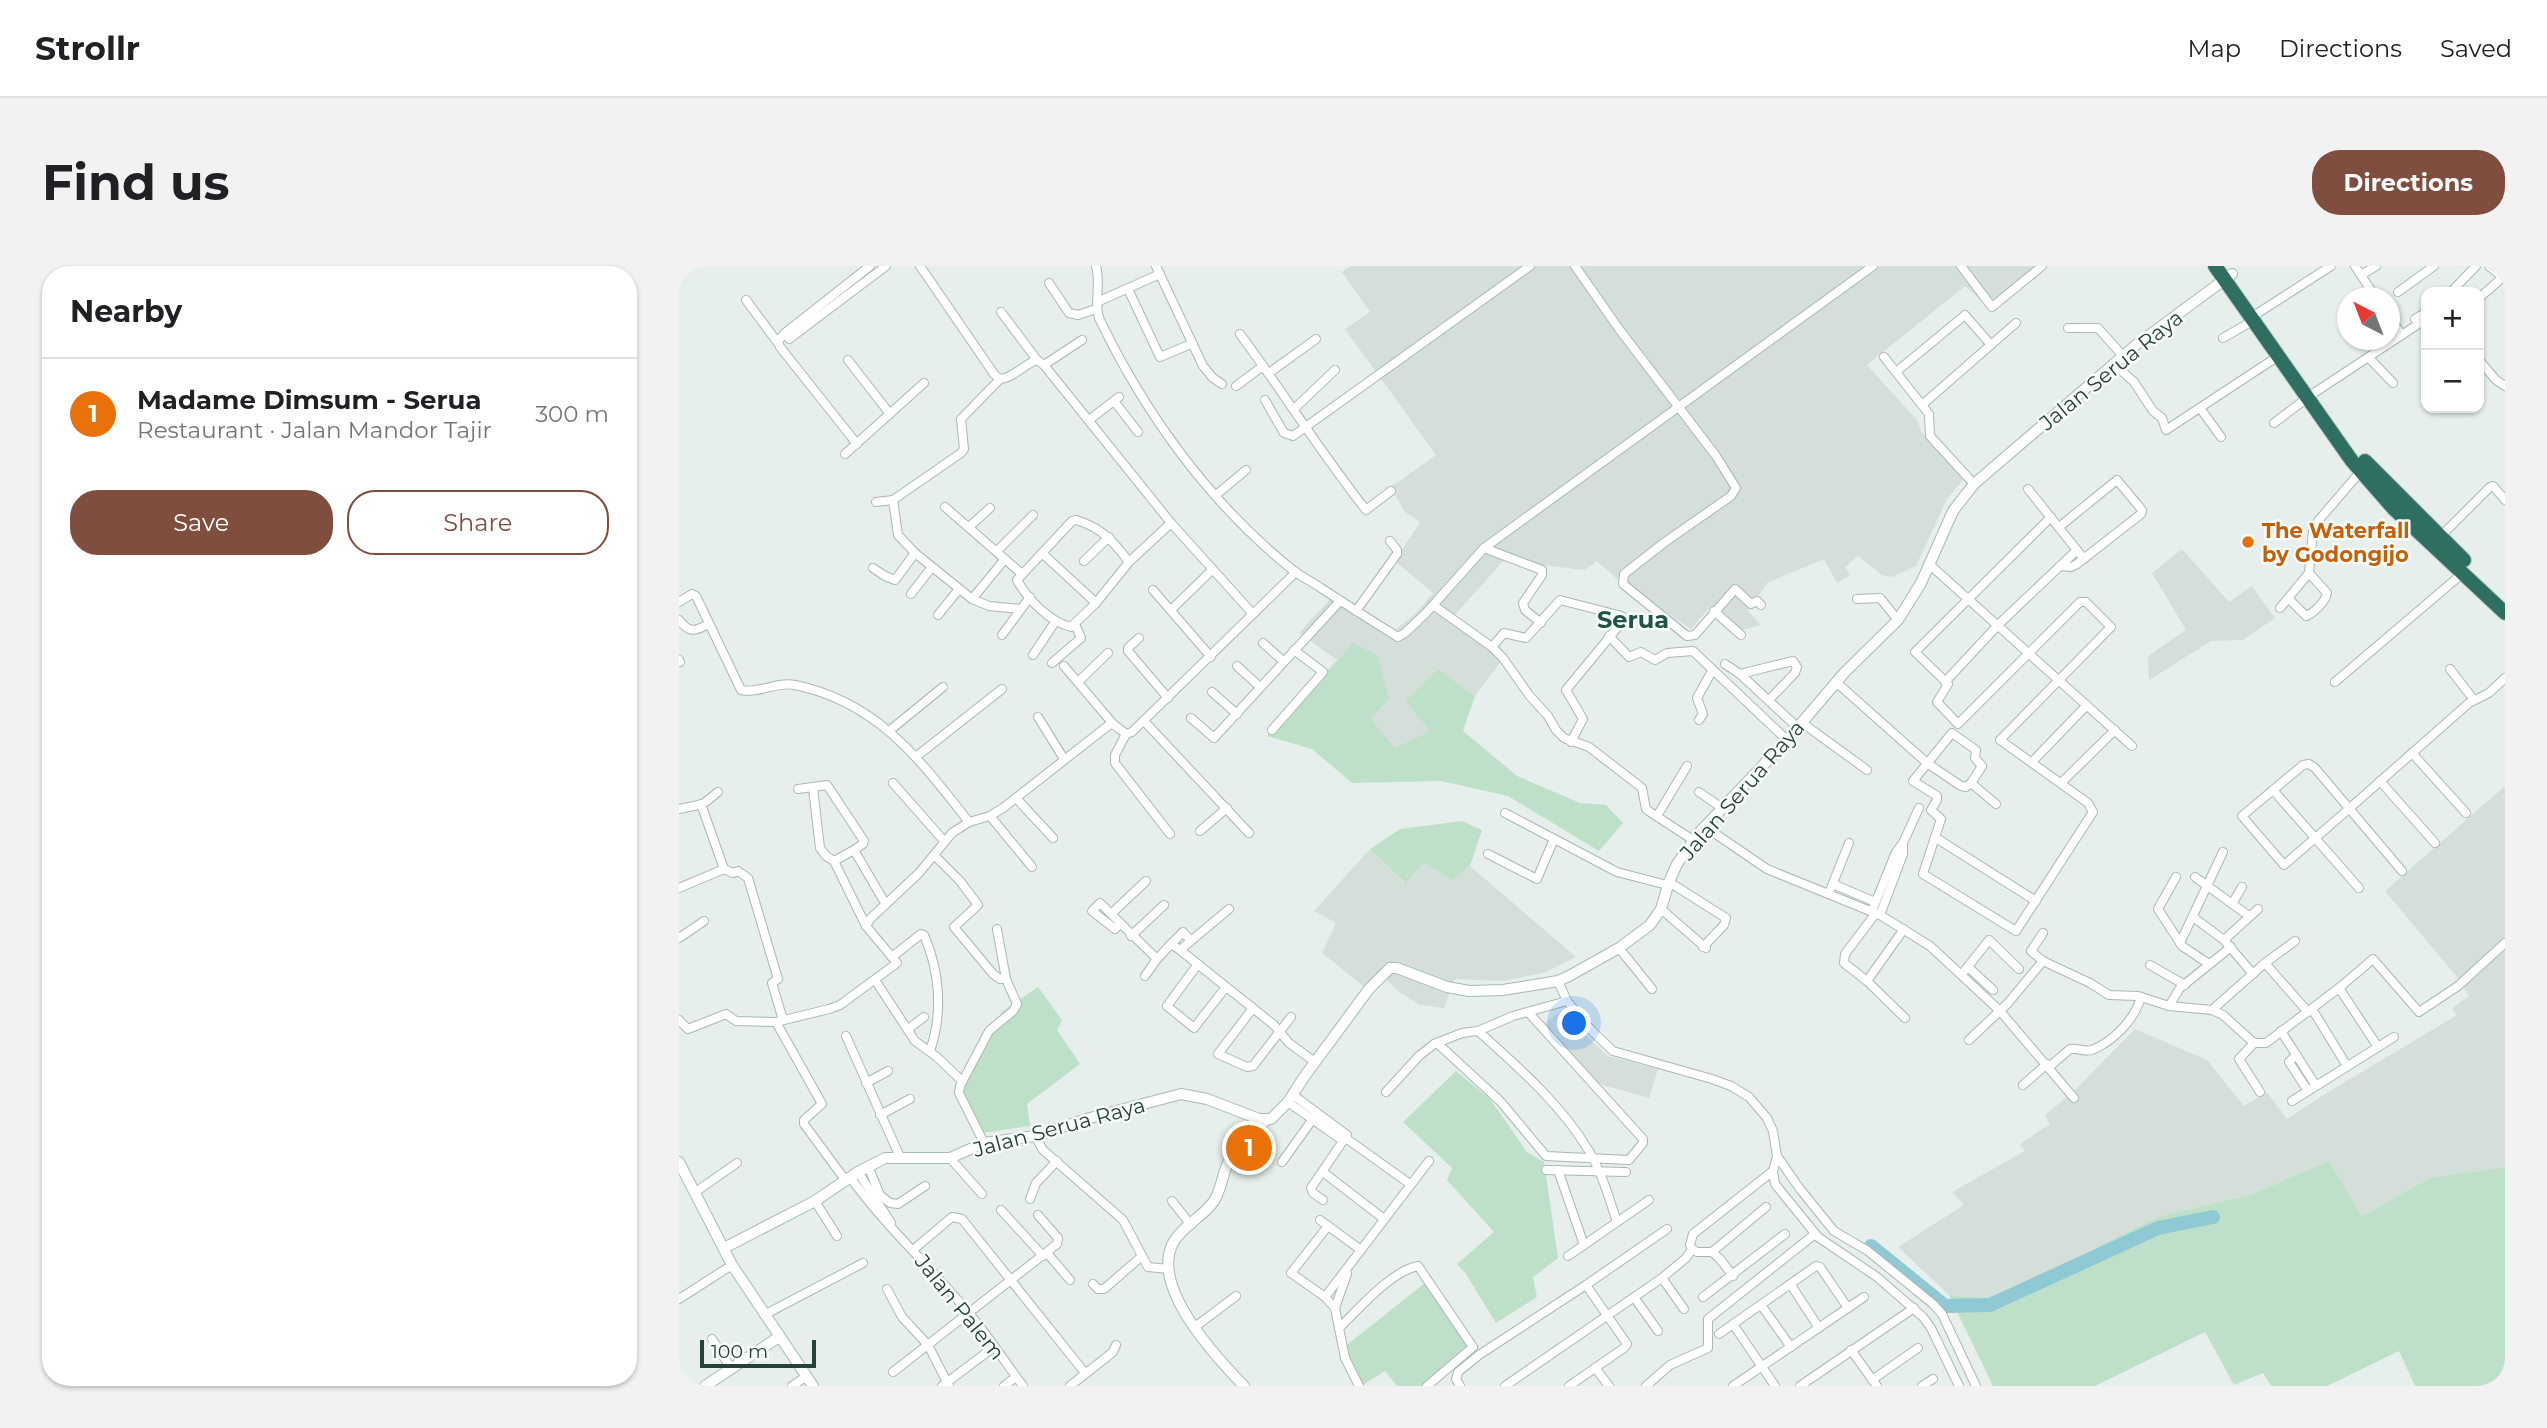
<!DOCTYPE html>
<html lang="en">
<head>
<meta charset="utf-8">
<style>
  body { margin:0; font-family:Montserrat,sans-serif; background:#f2f2f2; color:#202124 }
  .controls { position:absolute; right:21px; top:21px; display:grid; overflow:hidden; border-radius:14px; box-shadow:0 2px 5px #0004 }
  .controls button { width:63px; height:63px; display:grid; place-items:center; padding:0; border:0; border-bottom:2px solid #e0e0e0; background:#fff; color:#202124; font:35px sans-serif }
  .compass { position:absolute; left:1658px; top:21px; width:63px; height:63px; border-radius:50%; background:#fff; box-shadow:0 2px 5px #0004; rotate:318deg }
  .scale { position:absolute; left:21px; bottom:18px; width:116px; box-sizing:border-box; padding-left:7px; border:4px solid #24423a; border-top:0; font-size:19px; line-height:24px; white-space:nowrap; color:#24423a; -webkit-text-stroke:5px #f7fbf9; paint-order:stroke }
  .you { position:absolute; left:896px; top:758px; width:24px; height:24px; margin:-18px; border:5px solid #fff; border-radius:50%; background:#1a73e8; box-shadow:0 0 0 10px #1a73e833 }
  .badge { display:grid; place-items:center; width:46px; height:46px; border-radius:50%; background:#7f4e3f; color:#fff; font-size:23px; font-weight:700 }
  .pin { position:absolute; translate:-50% -50%; border:4px solid #fff; box-shadow:0 2px 7px #0006 }
  .list { margin:0; padding:0; list-style:none }
  h2 { display:flex; justify-content:space-between; align-items:center; height:91px; margin:0; padding:0 28px; font-size:30px }
  h2 small { font-size:23px; font-weight:400; color:#757577 }
  .list li { display:grid; grid-template-columns:46px 1fr auto; gap:21px; align-items:center; box-sizing:border-box; height:112px; padding:0 28px; border-top:2px solid #e0e0e0 }
  .list b { display:block; font-size:26px; white-space:nowrap }
  .list p { margin:0; font-size:23px; white-space:nowrap; color:#757577 }
  .list em { font-size:23px; font-style:normal; color:#757577 }
  .actions { display:flex; gap:14px; padding:21px 28px }
  .actions a { flex:1; padding:16px 0; border:2px solid #7f4e3f; border-radius:28px; text-align:center; font-size:24px; color:#7f4e3f }
  .actions .main { background:#7f4e3f; color:#fff }
  .map { position:relative; flex:none; width:1826px; height:1120px; overflow:hidden; border-radius:28px }
  header { display:flex; align-items:center; gap:42px; box-sizing:border-box; height:98px; padding:0 35px; background:#fff; border-bottom:2px solid #e0e0e0 }
  header strong { font-size:33px }
  nav { display:flex; gap:38px; margin-inline-start:auto; font-size:24px }
  .intro { display:flex; align-items:center; justify-content:space-between; box-sizing:border-box; height:168px; padding:0 42px }
  h1 { margin:0; font-size:49px }
  .button { padding:18px 32px; border-radius:28px; background:#7f4e3f; color:#fff; font-size:24px; font-weight:700 }
  main { display:flex; gap:42px; padding:0 42px }
  aside { flex:1; background:#fff; border-radius:28px; box-shadow:0 2px 5px #0004 }
  .map>svg:first-child { display:block }
  .built { fill:#d4dfda }
  .green { fill:#bfe0c8 }
  .lines { fill:none; stroke-linecap:round; stroke-linejoin:round }
  .canal { stroke:#8ec9d4; stroke-width:8 }
  .river { stroke:#8ec9d4; stroke-width:14 }
  .street-casing { stroke:#a8b8b2; stroke-width:10 }
  .secondary-casing { stroke:#a4bbb3; stroke-width:12 }
  .highway-casing { stroke:#c2cac8; stroke-width:16 }
  .street { stroke:#fff; stroke-width:8 }
  .secondary { stroke:#fff; stroke-width:10 }
  .highway { stroke:#2f6f62; stroke-width:14 }
  .food-dot { fill:#e8710a; stroke:#f7fbf9; stroke-width:2.5 }
  .labels { text-anchor:middle; dominant-baseline:central; stroke-width:5; stroke-linejoin:round; paint-order:stroke }
  .street-label { font-size:21px; fill:#24423a; stroke:#f7fbf9 }
  .food-label { font-size:21px; font-weight:bold; fill:#c56008; stroke:#f7fbf9; text-anchor:start }
  .quarter-label { font-size:24px; font-weight:bold; fill:#1f5548; stroke:#f7fbf9 }
</style>
</head>
<body>
<header>
<strong>Strollr</strong>
<nav><a>Map</a><a>Directions</a><a>Saved</a></nav>
</header>
<div class="intro"><h1>Find us</h1><a class="button">Directions</a></div>
<main>
<aside>
<h2>Nearby<small></small></h2>
<ul class="list">
<li><span class="badge" style="background:#e8710a">1</span><div><b>Madame Dimsum - Serua</b><p>Restaurant · Jalan Mandor Tajir</p></div><em>300 m</em></li>
</ul>
<div class="actions"><a class="main">Save</a><a>Share</a></div>
</aside>
<div class="map">
<svg width="1826" height="1120" viewBox="0 0 1826 1120">
  <rect width="100%" height="100%" fill="#e6efeb"/>
  <g class="built">
    <polygon points="671,0 1358,0 1307,39 1286,20 1188,99 1238,154 1242,165 1285,213 1268,233 1237,300 1213,311 1203,309 1179,290 1166,301 1171,309 1158,317 1145,293 1088,317 1069,345 1082,359 1060,365 1032,340 1012,363 938,313 918,295 906,304 862,299 828,291 773,352 823,394 796,430 759,403 752,465 716,482 692,453 674,377 658,394 620,367 656,328 714,366 738,346 754,327 716,295 741,256 726,246 712,221 757,189 666,63 691,46 663,6"/>
    <polygon points="1503,283 1550,336 1573,320 1596,352 1564,374 1532,375 1470,414 1469,390 1507,364 1473,307"/>
    <polygon points="1826,520 1826,901 1751,912 1683,950 1650,895 1571,929 1481,950 1329,1025 1303,1032 1270,1029 1219,981 1285,939 1273,926 1346,885 1341,878 1371,858 1366,849 1394,826 1456,763 1528,794 1565,840 1588,826 1608,853 1646,828 1778,749 1773,742 1790,730 1778,711 1706,625"/>
    <polygon points="691,583 725,617 745,597 774,614 791,600 897,691 864,707 824,715 776,713 765,742 741,739 720,726 702,708 688,723 643,687 657,657 635,645"/>
    <polygon points="882,745 928,790 979,803 970,832 913,816 863,759"/>
  </g>
  <g class="green">
    <polygon points="674,377 699,390 710,433 692,453 716,482 751,465 727,435 759,403 796,430 784,465 838,510 901,537 927,539 944,557 920,585 829,530 762,515 673,517 633,483 588,470"/>
    <polygon points="783,555 803,564 791,600 774,614 745,597 726,617 691,583 721,563"/>
    <polygon points="359,721 383,754 378,764 401,798 348,838 351,860 303,867 278,822 305,771 324,745"/>
    <polygon points="777,805 811,833 848,886 865,896 879,992 854,1011 858,1031 817,1057 787,1008 778,998 815,966 768,914 773,902 724,856"/>
    <polygon points="1650,895 1683,950 1751,912 1826,901 1826,1112 1811,1120 1736,1120 1720,1085 1648,1120 1592,1120 1584,1107 1555,1119 1526,1066 1416,1120 1314,1120 1270,1029 1303,1032 1329,1025 1481,950 1571,929"/>
    <polygon points="751,1013 795,1077 743,1120 718,1120 706,1105 682,1120 664,1082"/>
  </g>
  <g class="lines">
    <polyline class="canal" points="1819,0 1826,5"/>
    <polyline class="river" points="1192,980 1266,1040 1311,1039 1479,962 1534,951"/>
    <defs>
      <g id="street">
        <path d="M241,0L315,108L321,113C335,112 345,98 358,94L365,99L492,257L574,348"/>
        <path d="M417,0C422,18 415,35 420,52C466,148 531,238 615,305C623,311 633,316 642,322C668,339 693,355 719,371L726,367L747,347L805,282L1194,0"/>
        <polyline points="477,0 524,100 534,112 543,118"/>
        <polyline points="896,0 940,63 1037,190 1057,222 1052,230 986,276 945,308 944,318 1008,370 1016,369 1056,323 1072,338 1078,335 1082,339"/>
        <polyline points="1282,0 1313,41 1363,0"/>
        <polyline points="1676,0 1697,32"/>
        <polyline points="1682,9 1697,0"/>
        <polyline points="370,17 390,47 399,49 417,43"/>
        <polyline points="449,23 481,91 512,78"/>
        <polyline points="1719,26 1755,0"/>
        <polyline points="1772,26 1797,0"/>
        <polyline points="1800,32 1824,11 1810,0"/>
        <polyline points="67,34 99,77"/>
        <polyline points="418,36 481,8"/>
        <polyline points="322,46 358,94"/>
        <polyline points="1579,47 1652,0"/>
        <polyline points="1710,51 1723,69"/>
        <polyline points="1736,53 1747,46"/>
        <polyline points="1389,62 1419,62 1444,90"/>
        <path d="M561,68C604,126 642,187 687,244L712,225"/>
        <polyline points="1544,72 1575,54"/>
        <polyline points="110,73 207,0"/>
        <polyline points="1205,91 1250,148 1251,170 1295,218"/>
        <polyline points="1690,92 1714,117"/>
        <polyline points="169,94 211,148"/>
        <polyline points="1800,94 1817,114 1826,120"/>
        <polyline points="1435,98 1455,116 1474,145 1483,152 1487,164 1598,91"/>
        <polyline points="365,99 403,74"/>
        <polyline points="1217,106 1286,49 1312,79"/>
        <polyline points="590,107 637,73"/>
        <polyline points="557,120 584,100"/>
        <polyline points="1635,127 1747,53"/>
        <polyline points="586,134 605,167 614,170 851,0"/>
        <polyline points="435,135 459,166"/>
        <polyline points="1243,139 1337,57"/>
        <polyline points="1521,142 1542,171"/>
        <polyline points="615,143 656,104"/>
        <polyline points="410,154 440,131"/>
        <polyline points="1595,157 1628,132"/>
        <polyline points="178,178 101,81 99,75 106,67 191,0"/>
        <polyline points="166,188 245,117"/>
        <polyline points="1349,223 1405,293"/>
        <polyline points="537,229 567,204"/>
        <polyline points="214,234 219,269 236,287 293,333 310,340 342,343"/>
        <polyline points="197,236 214,234 282,187 285,183 282,153 321,113"/>
        <polyline points="266,241 343,308"/>
        <polyline points="290,261 311,242"/>
        <polyline points="1380,261 1438,214 1463,244 1462,248 1398,298 1392,301 1381,300"/>
        <polyline points="1761,271 1811,221 1814,220 1826,234"/>
        <polyline points="805,282 863,304 863,309 844,337 846,344 862,357"/>
        <polyline points="318,285 354,249"/>
        <polyline points="363,287 417,337"/>
        <polyline points="405,295 430,271"/>
        <path d="M450,296C435,276 422,261 397,254L393,255L338,314C349,334 371,356 392,361L417,337L450,296L492,257"/>
        <polyline points="1250,298 1453,480"/>
        <polyline points="194,302 206,310 216,314 236,287"/>
        <polyline points="474,324 532,391"/>
        <polyline points="232,328 253,301"/>
        <polyline points="293,333 326,293"/>
        <polyline points="1178,333 1201,332 1219,354"/>
        <path d="M1610,333L1627,350C1635,347 1647,335 1648,327L1630,307"/>
        <path d="M0,336L13,328L17,330L62,424C81,428 97,415 116,419C199,436 241,494 290,556L311,550L324,542L430,459L434,458L447,468L453,466L617,306"/>
        <polyline points="754,339 813,381 824,392 850,429 869,450 877,464 885,472 910,481 958,518 963,522 967,543 971,546 1014,574"/>
        <polyline points="1601,342 1630,307 1634,265 1639,255 1682,205"/>
        <polyline points="492,344 533,304"/>
        <polyline points="677,345 718,288 718,284 711,275"/>
        <polyline points="1035,345 1062,369"/>
        <polyline points="259,349 280,323"/>
        <path d="M0,354C11,368 16,365 30,358"/>
        <polyline points="323,369 351,331"/>
        <polyline points="930,370 950,391 962,386 976,394 988,387 1014,385 1108,474"/>
        <polyline points="460,372 449,382 449,385 489,432"/>
        <polyline points="584,377 604,395"/>
        <polyline points="813,381 825,367 847,372 881,334 943,350 943,356 887,424 904,453 892,476"/>
        <polyline points="354,389 376,356"/>
        <polyline points="0,394 1,396"/>
        <polyline points="373,397 402,372 396,358"/>
        <polyline points="1046,398 1061,408 1118,461"/>
        <polyline points="385,400 435,459"/>
        <polyline points="558,400 581,421"/>
        <polyline points="1771,403 1795,434"/>
        <polyline points="1061,408 1114,395 1118,401 1116,407 1090,434"/>
        <polyline points="399,416 429,387"/>
        <polyline points="1157,416 1248,497 1282,520 1287,521 1292,517"/>
        <polyline points="1266,416 1319,359 1398,284"/>
        <polyline points="1656,416 1784,307"/>
        <polyline points="533,426 558,448"/>
        <polyline points="359,451 385,493"/>
        <polyline points="512,452 535,472 661,335"/>
        <polyline points="1020,454 1024,448 1018,432 1033,405"/>
        <polyline points="465,455 570,567"/>
        <polyline points="1122,456 1188,504"/>
        <polyline points="593,464 644,406 615,384"/>
        <polyline points="210,465 264,421"/>
        <polyline points="447,468 436,489 436,497 491,568"/>
        <polyline points="1733,487 1787,547"/>
        <polyline points="238,490 323,423"/>
        <polyline points="1353,496 1408,439"/>
        <polyline points="1701,515 1756,577"/>
        <polyline points="214,517 265,575"/>
        <polyline points="1382,517 1436,464"/>
        <polyline points="134,522 141,582 147,590 155,595 187,660"/>
        <polyline points="119,523 148,519 185,575 184,578 175,584"/>
        <polyline points="1594,524 1680,622"/>
        <polyline points="1020,526 1043,542"/>
        <polyline points="337,532 374,572"/>
        <polyline points="22,538 45,603 54,607 59,605 69,612 99,713 93,717 104,754"/>
        <polyline points="1317,538 1292,517 1303,500 1296,492 1297,484 1273,467 1234,515 1258,530 1258,534 1252,544 1262,553 1244,608 1337,665 1414,546 1409,537 1321,474 1432,361 1407,336 1401,336 1279,458 1258,436 1269,418 1236,386 1372,251"/>
        <polyline points="0,543 24,538 39,526"/>
        <polyline points="826,547 938,606 988,619"/>
        <polyline points="311,550 353,601"/>
        <polyline points="978,550 1008,500"/>
        <polyline points="1025,560 1088,603 1201,649 1251,680 1321,745 1395,832"/>
        <polyline points="521,565 548,542"/>
        <polyline points="1257,572 1357,635"/>
        <polyline points="809,588 858,613 875,573"/>
        <polyline points="255,589 281,615 299,639 275,661 314,708 321,713 327,713"/>
        <polyline points="155,595 175,584 206,637"/>
        <polyline points="1723,605 1636,502 1630,498 1624,499 1563,550 1605,599 1671,542 1672,541 1790,437 1810,427 1826,412"/>
        <polyline points="1497,611 1479,643 1503,680 1530,698"/>
        <polyline points="1516,611 1570,650"/>
        <polyline points="990,616 1047,652 1045,659 1024,681"/>
        <polyline points="1154,618 1196,636"/>
        <polyline points="0,622 45,603"/>
        <polyline points="1150,627 1170,577"/>
        <polyline points="1553,638 1563,621"/>
        <polyline points="982,643 1027,682"/>
        <polyline points="1193,645 1217,586 1224,577 1240,542"/>
        <polyline points="1197,647 1166,688 1165,697 1188,715 1226,752"/>
        <polyline points="432,648 467,615"/>
        <polyline points="1201,649 1224,588 1224,577"/>
        <polyline points="1514,651 1545,674 1574,708"/>
        <polyline points="441,658 436,663 413,645 421,637 478,693 492,678 501,684 595,759 610,777 636,796"/>
        <polyline points="452,670 485,639"/>
        <polyline points="0,672 25,655"/>
        <polyline points="1545,674 1579,643"/>
        <polyline points="1501,677 1544,586"/>
        <polyline points="492,678 504,666 512,675"/>
        <polyline points="940,682 973,723"/>
        <polyline points="501,684 550,643"/>
        <path d="M213,691L242,668L245,669C261,706 264,747 251,785"/>
        <polyline points="1364,695 1352,685 1364,667"/>
        <polyline points="1586,697 1616,675"/>
        <polyline points="519,698 488,740 515,762 547,721"/>
        <polyline points="1471,699 1506,719"/>
        <polyline points="1289,701 1314,724"/>
        <polyline points="1283,708 1310,674 1340,703"/>
        <polyline points="466,710 478,693"/>
        <polyline points="196,714 236,775 258,791 283,815"/>
        <polyline points="879,715 888,735 913,765 934,785 1033,813 1052,820 1070,831 1088,852 1094,865 1098,890 1094,905 1096,918 1139,971 1198,1011 1244,1051 1252,1062 1280,1120"/>
        <polyline points="1188,715 1225,663"/>
        <polyline points="1660,722 1699,781"/>
        <polyline points="1490,740 1501,722 1552,681"/>
        <polyline points="574,742 539,788 568,801 574,800 612,751"/>
        <polyline points="1633,743 1668,800"/>
        <polyline points="1533,744 1586,697 1629,746"/>
        <polyline points="0,754 9,763 47,748 57,755 97,756 150,743 161,739 218,697 187,660 191,653 240,607 273,567 290,556"/>
        <polyline points="97,756 143,838 125,854 125,858 167,915"/>
        <polyline points="229,763 245,751"/>
        <path d="M799,765C839,801 882,838 910,885C923,907 930,932 938,956"/>
        <polyline points="1602,765 1637,820"/>
        <polyline points="167,770 221,891"/>
        <polyline points="1290,774 1329,737 1364,695 1411,717 1430,729 1459,730 1490,740 1533,744 1544,749 1575,777 1587,777 1660,722 1694,693 1740,746 1779,720 1826,677"/>
        <polyline points="758,777 821,835 867,890 950,894 964,877 964,873 849,746"/>
        <polyline points="1575,777 1560,793 1581,826"/>
        <polyline points="1617,789 1610,796 1629,825"/>
        <path d="M1370,801L1391,783C1399,782 1405,786 1413,784C1435,775 1456,753 1462,731"/>
        <polyline points="187,817 209,805"/>
        <polyline points="1344,819 1368,798"/>
        <polyline points="707,826 740,790 755,778 783,767 799,765 834,750 888,735"/>
        <polyline points="614,829 668,869 668,873 731,918"/>
        <polyline points="1613,835 1715,771"/>
        <polyline points="609,836 664,875 668,873"/>
        <polyline points="201,849 231,833"/>
        <polyline points="356,870 364,884 444,954 469,1001 490,1003"/>
        <polyline points="305,877 280,827 281,820 310,765 334,745 338,738 327,713 318,663"/>
        <polyline points="1098,890 1121,923 1155,965 1189,985 1254,1038 1263,1048 1297,1120"/>
        <polyline points="271,892 303,928"/>
        <polyline points="603,896 636,850"/>
        <polyline points="189,900 201,929 211,937 219,938 246,920"/>
        <polyline points="867,904 947,906"/>
        <polyline points="879,904 905,979"/>
        <polyline points="179,906 212,957"/>
        <polyline points="644,906 705,953"/>
        <path d="M171,911C206,960 251,1000 289,1046C309,1069 325,1095 344,1120"/>
        <polyline points="15,927 58,897"/>
        <polyline points="351,933 357,917 378,895"/>
        <polyline points="644,934 634,927 632,922 664,875"/>
        <polyline points="136,935 158,970"/>
        <polyline points="493,935 512,959"/>
        <polyline points="322,944 364,990"/>
        <polyline points="641,954 682,984"/>
        <polyline points="649,960 612,1007 646,1031 656,1042 666,1092 680,1120"/>
        <polyline points="1013,983 1018,986 1033,986 1041,993 1054,1010"/>
        <polyline points="234,984 273,951 283,953 406,1107"/>
        <polyline points="1033,986 1087,941"/>
        <polyline points="368,987 391,1014"/>
        <polyline points="889,990 970,934"/>
        <polyline points="983,1012 1005,1043"/>
        <polyline points="414,1018 419,1023 425,1023 463,990"/>
        <polyline points="1112,1019 1140,1062"/>
        <polyline points="208,1023 223,1051 249,1079 270,1120"/>
        <polyline points="646,1031 750,895"/>
        <polyline points="955,1031 979,1065"/>
        <polyline points="1024,1031 1106,968"/>
        <polyline points="0,1033 53,999"/>
        <polyline points="1082,1039 1112,1081"/>
        <polyline points="656,1042 668,1008"/>
        <polyline points="85,1049 184,997"/>
        <polyline points="1054,1058 1096,1120"/>
        <polyline points="516,1061 557,1030"/>
        <path d="M660,1062C680,1043 712,1005 739,1000L794,1081L748,1120"/>
        <polyline points="1040,1068 1137,1000 1141,1001 1169,1042"/>
        <polyline points="33,1073 52,1102"/>
        <polyline points="1172,1084 1198,1120"/>
        <polyline points="916,1102 930,1120"/>
        <polyline points="214,1106 378,978 379,972 359,949"/>
        <polyline points="1193,1114 1239,1082"/>
        <polyline points="113,1120 128,1110"/>
        <polyline points="263,1120 315,1081"/>
        <polyline points="325,1120 337,1111"/>
        <polyline points="391,1120 434,1086 437,1079"/>
        <polyline points="781,1120 777,1113 779,1106 800,1089 907,1019 988,963"/>
        <polyline points="826,1120 983,1012 1007,992 1013,983 1011,979 1014,968 1094,905"/>
        <polyline points="890,1120 945,1082 948,1078 907,1019"/>
        <polyline points="967,1120 991,1099 1029,1082 1029,1053 1136,968"/>
        <polyline points="1054,1120 1185,1031"/>
        <polyline points="1121,1120 1235,1042"/>
        <polyline points="1243,1120 1254,1113"/>
      </g>
      <g id="secondary">
        <polyline points="0,896 53,999 134,1120"/>
        <polyline points="45,982 136,935 179,906 206,892 271,892 305,877 356,870 411,852 502,828 528,833 580,853 592,853 609,836 625,811 690,723 711,702 718,702 768,721 790,725 824,724 879,715 890,710 940,682 971,659 982,643 990,616 998,598 1019,568 1108,474 1166,406 1219,354 1242,317 1274,245 1295,218 1457,79 1553,8"/>
        <polyline points="26,1120 100,1071"/>
        <path d="M565,1120C537,1091 471,1021 494,977C503,960 524,951 535,935C542,924 543,911 548,899C556,882 574,868 587,854"/>
      </g>
      <g id="highway">
        <polyline points="1536,0 1673,195 1715,243 1826,347"/>
        <polyline points="1686,195 1785,294"/>
      </g>
    </defs>
    <use href="#street" class="street-casing"/>
    <use href="#secondary" class="secondary-casing"/>
    <use href="#highway" class="highway-casing"/>
    <use href="#street" class="street"/>
    <use href="#secondary" class="secondary"/>
    <use href="#highway" class="highway"/>
  </g>
  <circle class="food-dot" cx="1569" cy="276" r="7"/>
  <g class="labels">
    <g class="street-label">
      <text transform="translate(1432 104) rotate(-39)">Jalan Serua Raya</text>
      <text transform="translate(1063 524) rotate(-49)">Jalan Serua Raya</text>
      <text transform="translate(380 861) rotate(-15)">Jalan Serua Raya</text>
      <text transform="translate(281 1041) rotate(51)">Jalan Palem</text>
    </g>
    <g class="food-label">
      <text x="1583" y="264">The Waterfall<tspan x="1583" dy="24">by Godongijo</tspan></text>
    </g>
    <g class="quarter-label">
      <text x="954" y="353">Serua</text>
    </g>
  </g>
</svg>
<div class="controls">
<button>+</button>
<button>−</button>
</div>
<svg class="compass" viewBox="-18 -18 36 36"><path d="M0-13l5 13h-10z" fill="#e53935"/><path d="M0 13l5-13h-10z" fill="#757577"/></svg>
<div class="scale">100 m</div>
<div class="you"></div>
<div class="pin badge" style="left:570px;top:882px;background:#e8710a">1</div>
</div>
</main>
</body>
</html>
